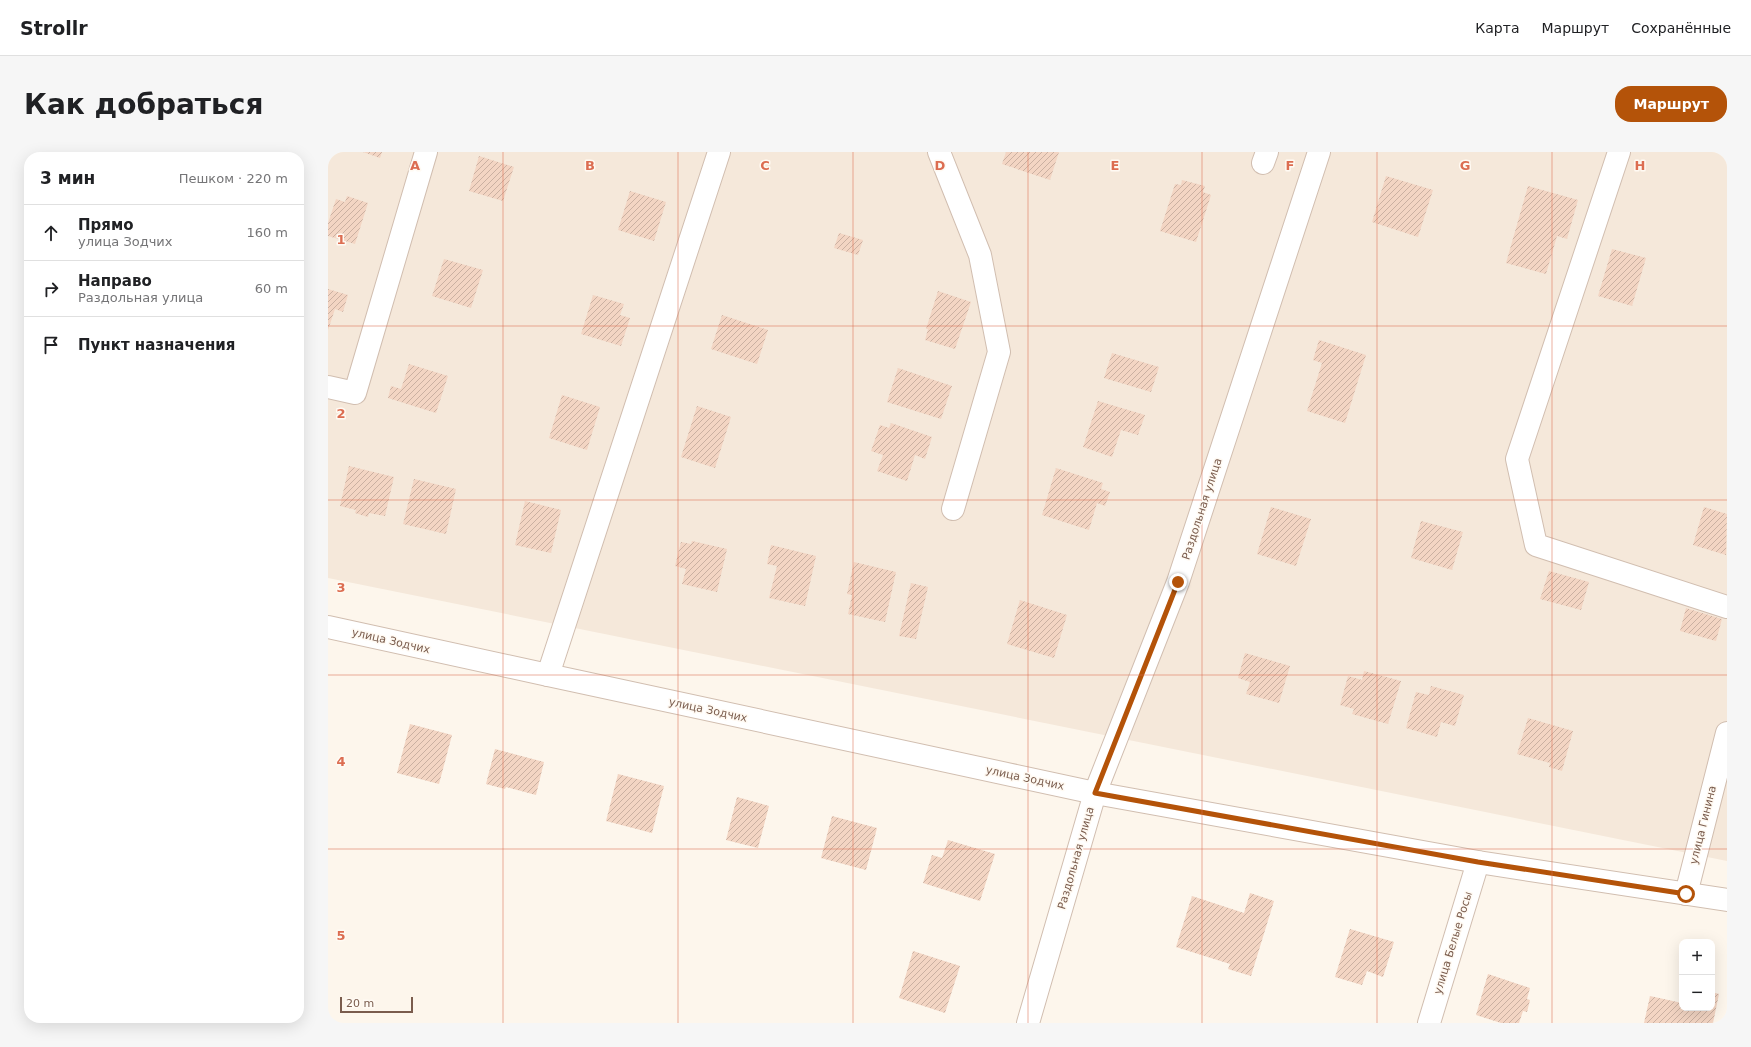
<!DOCTYPE html>
<html lang="ru">
<head>
<meta charset="utf-8">
<style>
  body { margin:0; font-family:"DejaVu Sans",sans-serif; background:#f6f6f6; color:#202124 }
  .controls { position:absolute; right:12px; bottom:12px; display:grid; overflow:hidden; border-radius:8px; box-shadow:0 4px 16px #0002 }
  .controls button { width:36px; height:36px; display:grid; place-items:center; padding:0; border:0; border-bottom:1px solid #e0e0e0; background:#fff; color:#202124; font:20px sans-serif }
  .scale { position:absolute; left:12px; bottom:10px; width:73px; box-sizing:border-box; padding-left:4px; border:2px solid #7a5c4d; border-top:0; font-size:11px; line-height:14px; white-space:nowrap; color:#7a5c4d; -webkit-text-stroke:3px #fffaf3; paint-order:stroke }
  .stop { position:absolute; width:12px; height:12px; margin:-9px; border:3px solid #b45309; border-radius:50%; background:#fff }
  .stop.end { background:#b45309; border-color:#fff; box-shadow:0 1px 4px #0008 }
  .list { margin:0; padding:0; list-style:none }
  h2 { display:flex; justify-content:space-between; align-items:center; height:52px; margin:0; padding:0 16px; font-size:17px }
  h2 small { font-size:13px; font-weight:400; color:#757577 }
  .list li { display:grid; grid-template-columns:26px 1fr auto; gap:12px; align-items:center; box-sizing:border-box; height:56px; padding:0 16px; border-top:1px solid #e0e0e0 }
  .list b { display:block; font-size:15px; white-space:nowrap }
  .list p { margin:0; font-size:13px; white-space:nowrap; color:#757577 }
  .list em { font-size:13px; font-style:normal; color:#757577 }
  .icon { flex:none; width:22px; height:22px; fill:none; stroke:currentColor; stroke-width:2; stroke-linecap:round; stroke-linejoin:round }
  .map { position:relative; flex:none; width:1399px; height:871px; overflow:hidden; border-radius:16px }
  header { display:flex; align-items:center; gap:24px; box-sizing:border-box; height:56px; padding:0 20px; background:#fff; border-bottom:1px solid #e0e0e0 }
  header strong { font-size:19px }
  nav { display:flex; gap:22px; margin-inline-start:auto; font-size:14px }
  .intro { display:flex; align-items:center; justify-content:space-between; box-sizing:border-box; height:96px; padding:0 24px }
  h1 { margin:0; font-size:28px }
  .button { padding:10px 18px; border-radius:16px; background:#b45309; color:#fff; font-size:14px; font-weight:700 }
  main { display:flex; gap:24px; padding:0 24px }
  aside { flex:1; background:#fff; border-radius:16px; box-shadow:0 4px 16px #0002 }
  .map>svg:first-child { display:block }
  .residential { fill:#f5e8da }
  .building { fill:url(#building-hatch) }
  .lines { fill:none; stroke-linecap:round; stroke-linejoin:round }
  .minor-casing { stroke:#d1beb0; stroke-width:24 }
  .tertiary-casing { stroke:#d1beb0; stroke-width:24 }
  .minor { stroke:#fff; stroke-width:22 }
  .tertiary { stroke:#fff; stroke-width:22 }
  .route { stroke:#b45309; stroke-width:5 }
  .grid { fill:none; stroke:#dc6d51; stroke-width:1; stroke-opacity:0.55 }
  .labels { text-anchor:middle; dominant-baseline:central; stroke-width:3; stroke-linejoin:round; paint-order:stroke }
  .street-label { font-size:11px; fill:#7a5c4d; stroke:#fffaf3 }
  .grid-label { font-size:13px; text-anchor:middle; font-weight:bold; fill:#dc6d51; stroke:#fffaf3; stroke-width:3; stroke-linejoin:round; paint-order:stroke }
</style>
</head>
<body>
<header>
<strong>Strollr</strong>
<nav><a>Карта</a><a>Маршрут</a><a>Сохранённые</a></nav>
</header>
<div class="intro"><h1>Как добраться</h1><a class="button">Маршрут</a></div>
<main>
<aside>
<h2>3 мин<small>Пешком · 220 m</small></h2>
<ul class="list">
<li><svg class="icon" aria-label="ahead" viewBox="0 0 24 24"><path d="M12 20V5M6 11l6-6 6 6"/></svg><div><b>Прямо</b><p>улица Зодчих</p></div><em>160 m</em></li>
<li><svg class="icon" aria-label="right" viewBox="0 0 24 24"><path d="M7 20v-9h11M14 6l5 5-5 5"/></svg><div><b>Направо</b><p>Раздольная улица</p></div><em>60 m</em></li>
<li><svg class="icon" aria-label="arrive" viewBox="0 0 24 24"><path d="M6 21V4h12l-3 4 3 4H6"/></svg><div><b>Пункт назначения</b></div></li>
</ul>
</aside>
<div class="map">
<svg width="1399" height="871" viewBox="0 0 1399 871">
  <defs>
    <pattern id="building-hatch" width="6" height="6" patternUnits="userSpaceOnUse"><rect width="6" height="6" fill="#f3d5c3"/><path d="M-1 1l2-2M0 6l6-6M5 7l2-2" fill="none" stroke="#cab0a1"/></pattern>
  </defs>
  <rect width="100%" height="100%" fill="#fdf6ec"/>
  <polygon class="residential" points="0,0 1399,0 1399,709 0,426"/>
  <g class="building">
    <polygon points="35,0 54,0 52,6"/>
    <polygon points="678,0 731,0 722,28 674,12"/>
    <polygon points="151,4 186,15 175,49 141,39"/>
    <polygon points="1058,24 1105,38 1090,85 1044,70"/>
    <polygon points="854,28 877,34 875,40 883,43 868,90 832,79 847,32 853,33"/>
    <polygon points="1200,34 1250,48 1239,87 1229,84 1218,122 1178,111"/>
    <polygon points="302,39 338,50 326,89 290,78"/>
    <polygon points="19,44 40,51 27,92 0,84 0,71 8,47 17,50"/>
    <polygon points="511,81 535,88 530,103 506,96"/>
    <polygon points="1284,97 1318,106 1304,154 1270,144"/>
    <polygon points="116,107 155,118 143,156 104,144"/>
    <polygon points="0,137 20,143 15,160 7,157 0,178"/>
    <polygon points="610,139 643,150 627,197 597,188 600,177 598,177"/>
    <polygon points="265,143 296,152 292,163 302,166 293,194 253,182"/>
    <polygon points="394,163 440,178 429,212 383,197"/>
    <polygon points="991,188 1038,203 1017,271 979,259 994,211 985,208"/>
    <polygon points="784,201 831,215 823,240 776,226"/>
    <polygon points="81,212 120,224 108,261 60,246 63,234 73,237"/>
    <polygon points="570,216 624,234 613,267 559,250"/>
    <polygon points="234,243 272,255 259,298 221,286"/>
    <polygon points="770,249 817,263 810,283 793,278 784,305 755,295"/>
    <polygon points="369,254 403,265 387,316 353,305"/>
    <polygon points="563,271 604,285 597,307 587,303 579,329 549,319 555,303 543,299 552,273 561,276"/>
    <polygon points="21,314 66,325 57,364 41,361 40,365 27,361 28,358 12,354"/>
    <polygon points="728,316 775,331 773,337 782,340 777,354 769,351 761,378 714,363"/>
    <polygon points="86,327 128,337 118,382 75,372"/>
    <polygon points="197,349 233,358 223,401 187,393"/>
    <polygon points="943,355 983,367 968,414 929,402"/>
    <polygon points="1376,355 1399,362 1398,403 1365,393"/>
    <polygon points="1093,369 1135,380 1124,418 1083,406"/>
    <polygon points="364,389 399,397 389,440 354,432 358,417 347,414 353,390 363,392"/>
    <polygon points="443,393 488,404 477,454 441,446 449,414 439,412"/>
    <polygon points="526,410 568,420 557,470 520,462 524,443 519,442"/>
    <polygon points="1221,419 1261,430 1253,458 1212,447"/>
    <polygon points="583,431 600,435 588,487 571,484"/>
    <polygon points="692,448 739,463 726,506 679,492"/>
    <polygon points="1358,456 1394,467 1388,489 1352,479"/>
    <polygon points="917,501 962,514 951,551 918,542 922,530 910,526"/>
    <polygon points="1036,519 1073,529 1060,572 1024,562 1026,557 1012,553 1020,524 1034,528"/>
    <polygon points="1103,534 1136,543 1127,574 1113,570 1109,585 1078,576 1088,540 1101,543"/>
    <polygon points="1200,566 1245,579 1234,619 1221,615 1222,611 1189,602"/>
    <polygon points="82,572 124,583 111,632 69,621"/>
    <polygon points="167,597 216,610 208,643 178,635 177,637 158,632"/>
    <polygon points="290,622 336,634 324,681 278,669"/>
    <polygon points="409,645 441,654 430,696 398,688"/>
    <polygon points="504,664 549,676 538,718 493,706"/>
    <polygon points="620,688 667,702 652,749 595,731 604,703 614,706"/>
    <polygon points="922,741 946,749 923,824 900,817 902,812 848,795 864,744 916,761"/>
    <polygon points="1022,777 1066,790 1055,825 1039,819 1034,833 1007,825"/>
    <polygon points="585,799 632,814 617,861 571,846"/>
    <polygon points="1160,822 1202,836 1199,847 1202,848 1199,860 1195,859 1191,871 1173,871 1148,863"/>
    <polygon points="1384,840 1391,842 1385,871 1316,871 1322,844 1354,851 1354,856 1384,856"/>
  </g>
  <g class="lines">
    <defs>
      <g id="minor">
        <polyline points="611,0 652,103 671,200 625,357"/>
        <polyline points="1291,0 1189,307 1208,393 1399,455"/>
        <polyline points="935,11 939,0"/>
        <polyline points="0,235 27,241 98,0"/>
        <polyline points="220,523 391,0"/>
        <polyline points="1358,742 1399,581"/>
        <polyline points="700,871 767,641 850,430 991,0"/>
        <polyline points="1101,871 1150,710"/>
      </g>
      <polyline id="tertiary" points="0,475 220,523 767,641 1150,710 1399,748"/>
    </defs>
    <use href="#minor" class="minor-casing"/>
    <use href="#tertiary" class="tertiary-casing"/>
    <use href="#minor" class="minor"/>
    <use href="#tertiary" class="tertiary"/>
  </g>
  <g class="lines">
    <polyline class="route" points="850,430 767,641 1150,710 1358,742"/>
  </g>
  <path class="grid" d="M175,0V871M350,0V871M525,0V871M700,0V871M874,0V871M1049,0V871M1224,0V871M0,174H1399M0,348H1399M0,523H1399M0,697H1399"/>
  <g class="labels">
    <g class="street-label">
      <text transform="translate(874 357) rotate(-72)">Раздольная улица</text>
      <text transform="translate(63 489) rotate(13)">улица Зодчих</text>
      <text transform="translate(380 558) rotate(12)">улица Зодчих</text>
      <text transform="translate(697 626) rotate(12)">улица Зодчих</text>
      <text transform="translate(1375 673) rotate(-76)">улица Гинина</text>
      <text transform="translate(748 706) rotate(-74)">Раздольная улица</text>
      <text transform="translate(1125 791) rotate(-73)">улица Белые Росы</text>
    </g>
  </g>
  <g class="grid-label">
    <text x="87" y="18">A</text>
    <text x="262" y="18">B</text>
    <text x="437" y="18">C</text>
    <text x="612" y="18">D</text>
    <text x="787" y="18">E</text>
    <text x="962" y="18">F</text>
    <text x="1137" y="18">G</text>
    <text x="1312" y="18">H</text>
    <text x="13" y="92">1</text>
    <text x="13" y="266">2</text>
    <text x="13" y="440">3</text>
    <text x="13" y="614">4</text>
    <text x="13" y="788">5</text>
  </g>
</svg>
<div class="controls">
<button>+</button>
<button>−</button>
</div>
<div class="scale">20 m</div>
<div class="stop" style="left:1358px;top:742px"></div>
<div class="stop end" style="left:850px;top:430px"></div>
</div>
</main>
</body>
</html>
